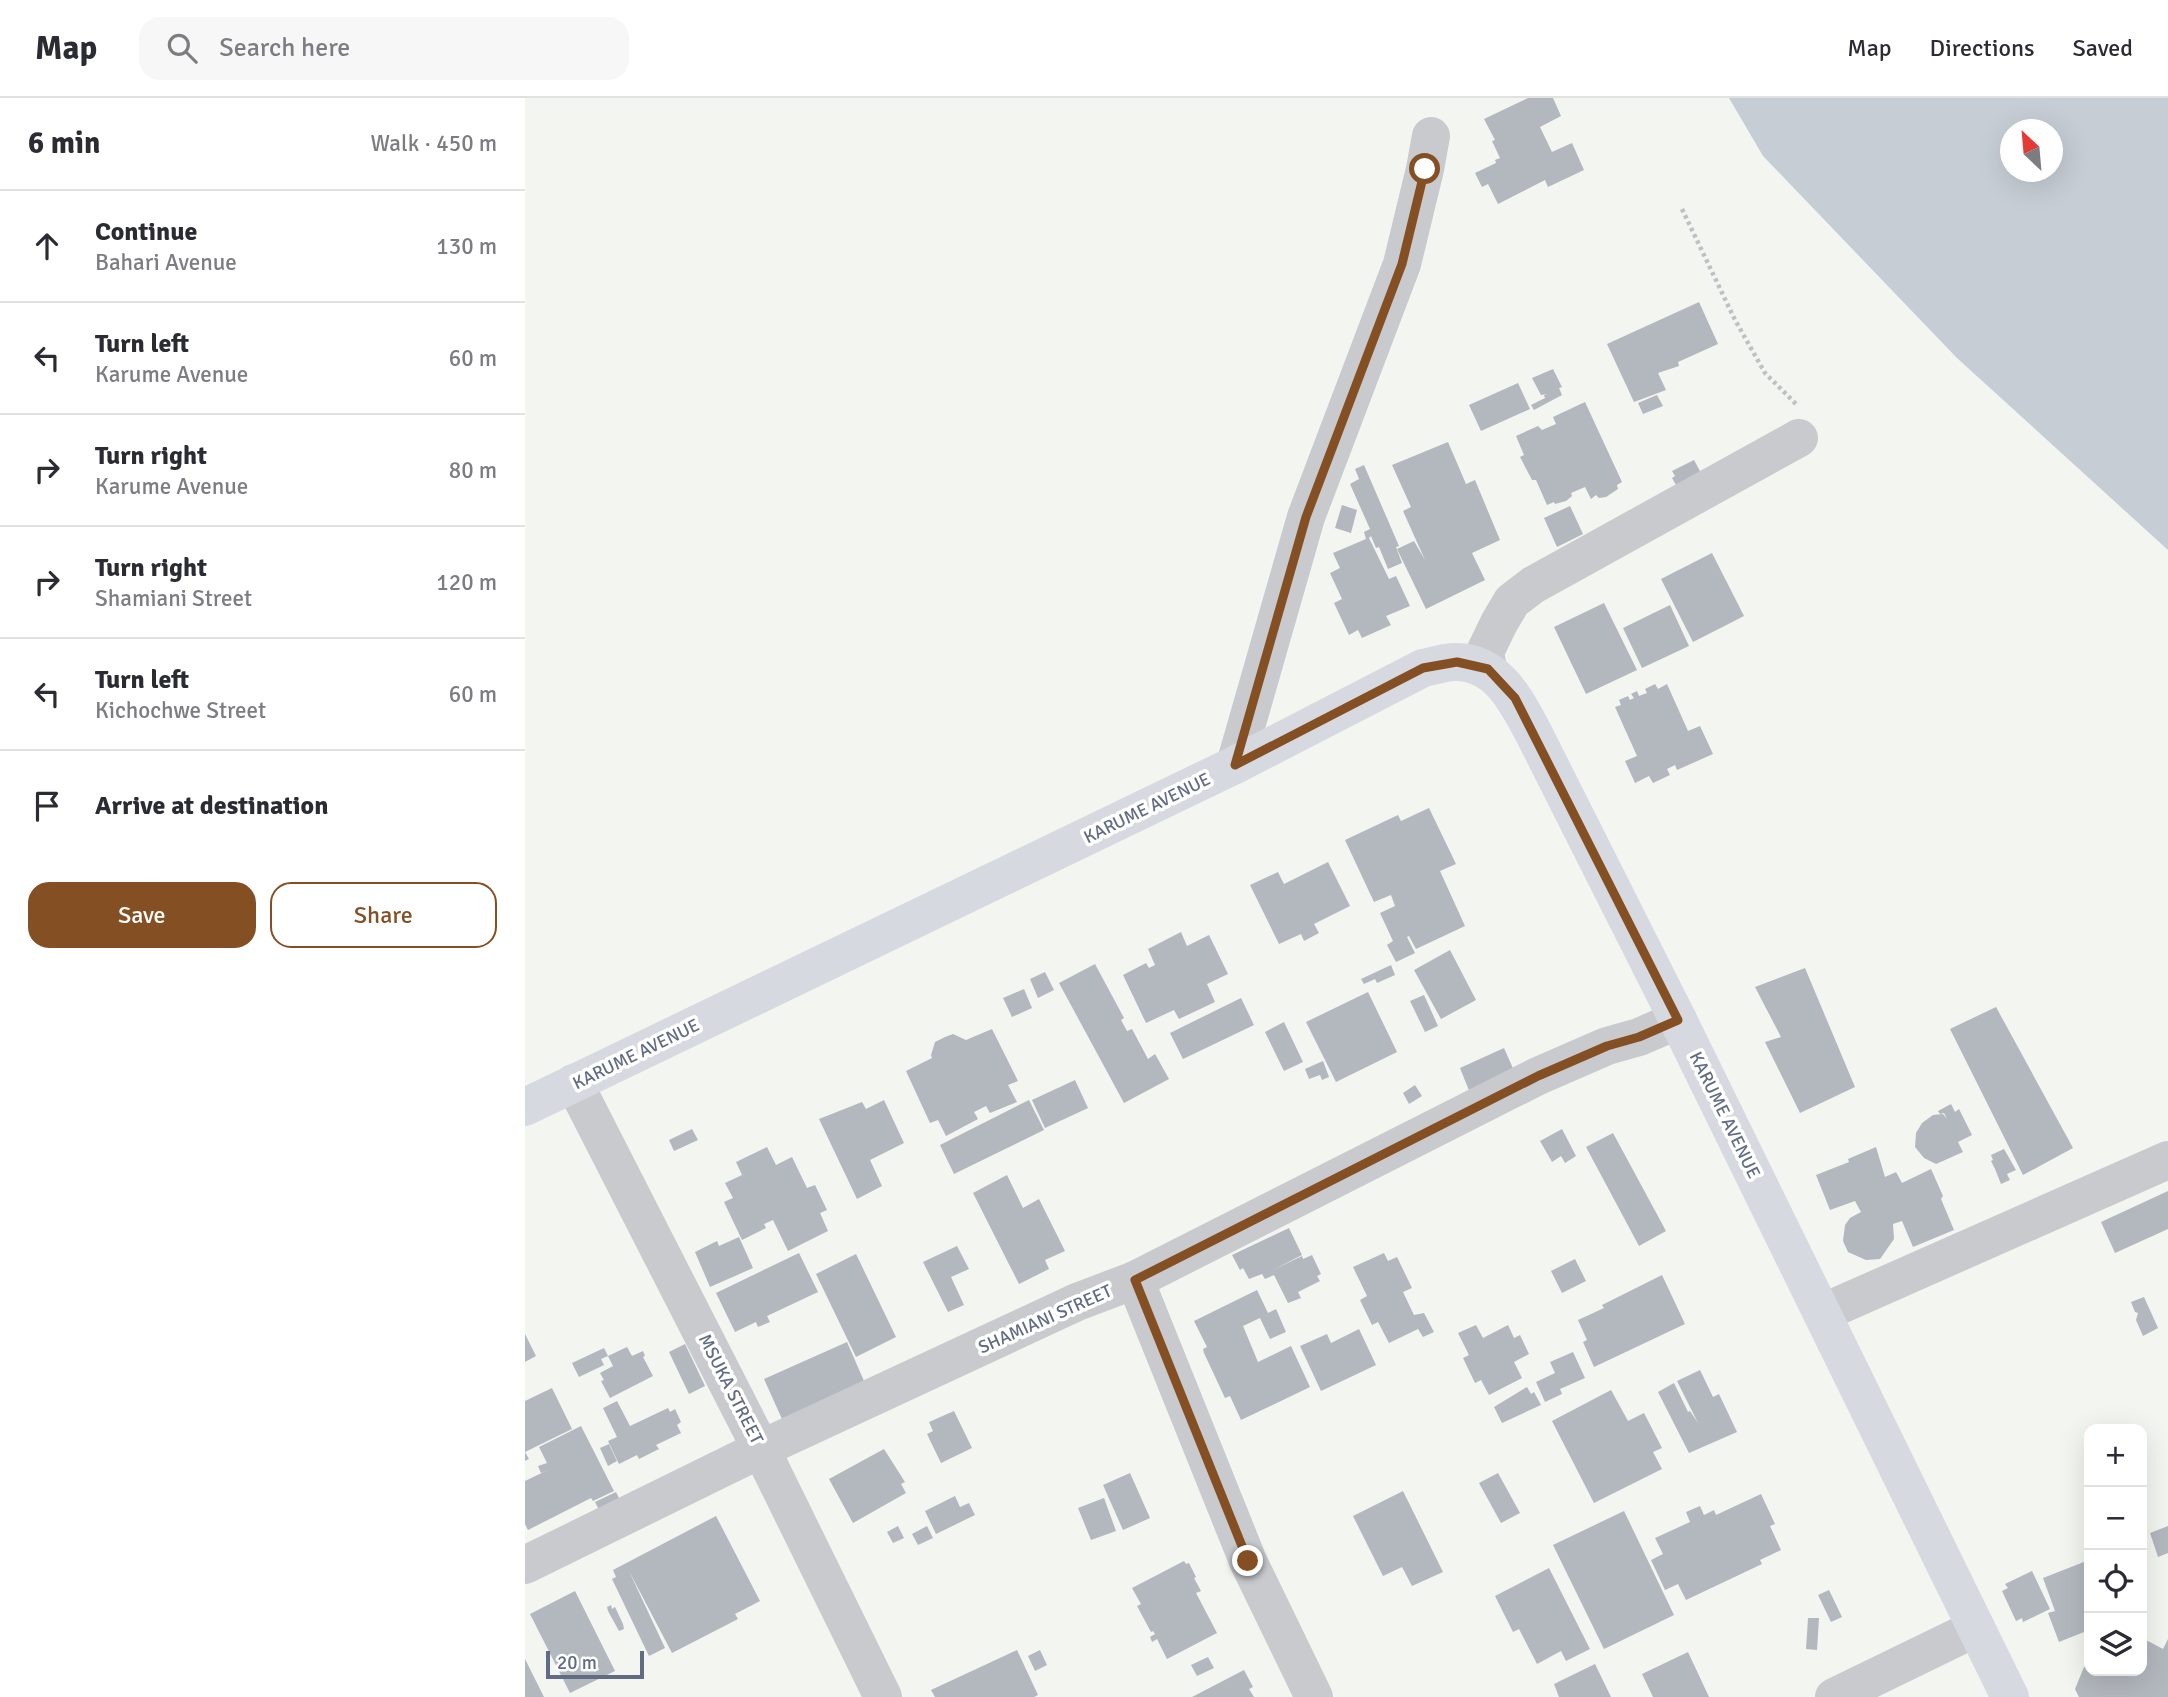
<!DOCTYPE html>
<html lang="en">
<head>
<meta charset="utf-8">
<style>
  body { margin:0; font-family:Signika,sans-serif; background:#f7f7f7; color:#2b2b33 }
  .controls { position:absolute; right:21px; bottom:21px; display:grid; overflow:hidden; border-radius:14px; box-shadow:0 7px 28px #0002 }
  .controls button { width:63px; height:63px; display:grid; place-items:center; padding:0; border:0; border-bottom:2px solid #e1e1e2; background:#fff; color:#2b2b33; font:35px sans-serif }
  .compass { position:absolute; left:1475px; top:21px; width:63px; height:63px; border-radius:50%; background:#fff; box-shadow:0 7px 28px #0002; rotate:334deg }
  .scale { position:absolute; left:21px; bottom:18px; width:98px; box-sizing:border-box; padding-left:7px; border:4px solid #616c84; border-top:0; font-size:19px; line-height:24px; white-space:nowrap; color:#616c84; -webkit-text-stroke:5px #fff; paint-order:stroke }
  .stop { position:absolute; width:21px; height:21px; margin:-16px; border:5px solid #854f24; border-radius:50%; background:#fff }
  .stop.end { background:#854f24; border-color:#fff; box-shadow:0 2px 7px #0008 }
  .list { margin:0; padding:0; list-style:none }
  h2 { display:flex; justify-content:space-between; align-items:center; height:91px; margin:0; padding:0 28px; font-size:30px }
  h2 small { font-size:23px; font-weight:400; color:#7c7c81 }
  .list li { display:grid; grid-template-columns:46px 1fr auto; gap:21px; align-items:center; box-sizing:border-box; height:112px; padding:0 28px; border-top:2px solid #e1e1e2 }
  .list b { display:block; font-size:26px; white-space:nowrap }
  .list p { margin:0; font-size:23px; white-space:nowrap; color:#7c7c81 }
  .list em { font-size:23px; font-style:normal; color:#7c7c81 }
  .actions { display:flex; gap:14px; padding:21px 28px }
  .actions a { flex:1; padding:16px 0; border:2px solid #854f24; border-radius:21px; text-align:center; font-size:24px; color:#854f24 }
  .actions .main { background:#854f24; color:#fff }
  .icon { flex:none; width:38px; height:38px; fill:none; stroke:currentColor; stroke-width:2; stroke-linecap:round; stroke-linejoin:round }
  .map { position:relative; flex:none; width:1643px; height:1599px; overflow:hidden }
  header { display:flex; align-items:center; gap:42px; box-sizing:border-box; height:98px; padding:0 35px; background:#fff; border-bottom:2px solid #e1e1e2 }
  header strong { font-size:33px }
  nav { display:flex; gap:38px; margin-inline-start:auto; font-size:24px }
  .search { width:490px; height:63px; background:#f7f7f7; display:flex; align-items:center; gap:18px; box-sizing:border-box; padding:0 24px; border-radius:21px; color:#7c7c81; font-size:26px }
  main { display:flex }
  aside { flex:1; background:#fff }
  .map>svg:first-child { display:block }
  .water { fill:#c6cdd4; fill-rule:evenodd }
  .building { fill:#b3b7be }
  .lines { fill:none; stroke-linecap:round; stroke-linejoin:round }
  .path { stroke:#bfc0c2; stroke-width:4.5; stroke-dasharray:3.5 3.5; stroke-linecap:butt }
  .minor { stroke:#c8cace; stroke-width:38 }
  .major { stroke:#d6d9df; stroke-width:38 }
  .route { stroke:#854f24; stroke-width:9 }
  .labels { text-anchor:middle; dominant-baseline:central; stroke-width:7; stroke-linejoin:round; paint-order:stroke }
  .street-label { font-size:18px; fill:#616c84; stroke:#fff }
</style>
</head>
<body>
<header>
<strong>Map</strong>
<div class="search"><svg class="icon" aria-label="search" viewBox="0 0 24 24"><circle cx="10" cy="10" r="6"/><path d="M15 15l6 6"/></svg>Search here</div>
<nav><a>Map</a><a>Directions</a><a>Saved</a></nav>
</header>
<main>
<aside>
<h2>6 min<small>Walk · 450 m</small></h2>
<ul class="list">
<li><svg class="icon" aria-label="ahead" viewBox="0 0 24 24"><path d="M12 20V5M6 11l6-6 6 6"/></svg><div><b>Continue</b><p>Bahari Avenue</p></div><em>130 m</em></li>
<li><svg class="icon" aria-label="left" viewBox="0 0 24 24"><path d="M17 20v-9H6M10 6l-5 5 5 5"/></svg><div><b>Turn left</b><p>Karume Avenue</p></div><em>60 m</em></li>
<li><svg class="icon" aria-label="right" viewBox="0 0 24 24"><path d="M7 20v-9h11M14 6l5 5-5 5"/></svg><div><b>Turn right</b><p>Karume Avenue</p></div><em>80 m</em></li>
<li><svg class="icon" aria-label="right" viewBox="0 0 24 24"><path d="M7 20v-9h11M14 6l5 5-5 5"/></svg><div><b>Turn right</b><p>Shamiani Street</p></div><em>120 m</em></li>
<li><svg class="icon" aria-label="left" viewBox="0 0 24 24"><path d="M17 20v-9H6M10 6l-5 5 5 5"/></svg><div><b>Turn left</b><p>Kichochwe Street</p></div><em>60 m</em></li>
<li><svg class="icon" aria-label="arrive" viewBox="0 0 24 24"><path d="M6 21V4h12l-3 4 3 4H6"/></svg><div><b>Arrive at destination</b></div></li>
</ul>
<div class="actions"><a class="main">Save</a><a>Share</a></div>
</aside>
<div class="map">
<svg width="1643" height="1599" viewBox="0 0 1643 1599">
  <rect width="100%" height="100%" fill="#f3f5f0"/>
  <path class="water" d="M1204,0H1643V452L1432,260L1238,58ZM1486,32H1528V74H1486Z"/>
  <g class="building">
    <polygon points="1003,0 1028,0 1036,18 1015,29 1027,54 1047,45 1059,72 1023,89 1020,82 973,106 963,86 957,89 950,75 971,65 970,62 975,60 967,43 970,42 959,21"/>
    <polygon points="1174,204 1193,246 1153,264 1154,268 1133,275 1141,292 1109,304 1082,246"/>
    <polygon points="1028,271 1037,289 1034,290 1037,297 1009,312 1006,307 1020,300 1019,297 1022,296 1016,297 1007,280"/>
    <polygon points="993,285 1005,311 956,333 944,307"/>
    <polygon points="1132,297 1138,308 1118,316 1113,305"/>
    <polygon points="1060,304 1097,384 1092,387 1093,391 1081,399 1074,400 1071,397 1066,401 1060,389 1046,395 1047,398 1041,403 1030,406 1029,404 1022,407 1011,382 1007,382 995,359 999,357 991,338 1013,328 1017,332 1031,326 1028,319"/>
    <polygon points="923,344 941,386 950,382 975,442 947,455 960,482 901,511 872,451 889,443 900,462 878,413 886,409 867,367"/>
    <polygon points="1169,362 1175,373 1155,394 1147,380 1150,378 1147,373"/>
    <polygon points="839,367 874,448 871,449 877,465 863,471 854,449 851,450 846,438 844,440 864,481 871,478 885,508 861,518 866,527 837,540 833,532 824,537 809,505 817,501 805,475 815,470 808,455 841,441 839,434 845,431 825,386 834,381 830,371"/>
    <polygon points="817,407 832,412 826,435 810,430"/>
    <polygon points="1045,408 1058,436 1032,449 1019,420"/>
    <polygon points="1187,455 1219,518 1168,544 1136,481"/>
    <polygon points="1079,505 1112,572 1061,596 1029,529"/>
    <polygon points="1145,507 1164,548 1117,570 1098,530"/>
    <polygon points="1130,586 1133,591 1142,586 1163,633 1175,628 1188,656 1152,672 1150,667 1142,671 1145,677 1128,685 1124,678 1110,685 1100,663 1112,658 1090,609 1096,607 1094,602 1103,598 1105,602 1109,600 1106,596 1112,593 1114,598 1122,595 1120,591"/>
    <polygon points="904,710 931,766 915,773 940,828 891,851 884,838 882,839 890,855 871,864 862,847 868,843 855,815 870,808 866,797 849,804 820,742 873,717 876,723"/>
    <polygon points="803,764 825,808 789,826 794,835 779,843 776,836 754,846 725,787 753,774 759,786"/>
    <polygon points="656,834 662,848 684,837 703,876 682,886 690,904 654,921 649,912 621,925 598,877 621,865 624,870 630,867 623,851"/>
    <polygon points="925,852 951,902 916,921 889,872"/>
    <polygon points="570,866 599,920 596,922 602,933 607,931 623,961 630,956 644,981 599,1005 534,885"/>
    <polygon points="866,867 870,877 852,885 850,881 839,886 836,881"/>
    <polygon points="1280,870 1330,989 1275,1015 1240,944 1256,939 1230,889"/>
    <polygon points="520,874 529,892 513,900 505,881"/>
    <polygon points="499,891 507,910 487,919 478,900"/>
    <polygon points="843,894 872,954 811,984 781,924"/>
    <polygon points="899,897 913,928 900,934 885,903"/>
    <polygon points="716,900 729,927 658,961 645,935"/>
    <polygon points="1471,909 1548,1050 1498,1077 1425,931"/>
    <polygon points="759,924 778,964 759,973 740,934"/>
    <polygon points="467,931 493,983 483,987 492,1004 465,1015 461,1008 449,1014 453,1021 421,1038 413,1022 405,1025 381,973 407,960 406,957 410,944 420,939 428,936 441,942"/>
    <polygon points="979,950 990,975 945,995 935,970"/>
    <polygon points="798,963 804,979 797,982 795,977 784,981 780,971"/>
    <polygon points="550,982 563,1010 520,1030 507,1002"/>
    <polygon points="890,987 897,998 884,1006 878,995"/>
    <polygon points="359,1002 379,1045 345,1062 357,1088 332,1101 294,1021 337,1004 341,1011"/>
    <polygon points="504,1002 519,1032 429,1076 415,1047"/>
    <polygon points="1426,1006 1430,1014 1434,1011 1447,1037 1433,1044 1438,1054 1411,1066 1399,1060 1390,1049 1391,1035 1397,1025 1408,1017 1418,1016 1422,1021 1419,1015 1415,1016 1413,1013"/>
    <polygon points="167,1031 173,1042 149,1053 144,1042"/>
    <polygon points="1037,1031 1051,1058 1040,1065 1036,1058 1027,1064 1015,1043"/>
    <polygon points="1088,1035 1141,1133 1114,1148 1061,1049"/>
    <polygon points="242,1049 251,1067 267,1059 282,1090 290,1087 302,1112 295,1115 303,1133 263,1153 248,1122 239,1126 241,1130 217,1142 199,1104 208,1100 200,1085 217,1077 211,1064"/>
    <polygon points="1351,1049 1360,1079 1371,1074 1377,1085 1406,1071 1418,1098 1416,1101 1429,1132 1388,1149 1377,1123 1368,1126 1369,1141 1355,1161 1341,1162 1323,1154 1318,1143 1320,1127 1325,1120 1336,1114 1330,1103 1305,1112 1291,1077 1324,1064 1323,1061"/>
    <polygon points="1479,1051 1491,1072 1482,1076 1485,1082 1476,1086 1470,1071 1472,1071 1470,1071 1466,1063 1468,1062 1466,1057"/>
    <polygon points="482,1077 498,1110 514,1101 540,1153 520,1162 524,1171 494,1186 448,1095"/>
    <polygon points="1643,1093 1643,1131 1590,1155 1576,1124"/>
    <polygon points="764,1130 777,1157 746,1173 777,1158 778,1161 787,1157 796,1176 792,1178 795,1183 773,1194 776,1200 763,1205 749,1177 740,1181 737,1176 724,1181 718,1170 715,1172 707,1157"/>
    <polygon points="214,1139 228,1170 185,1189 170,1154 192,1143 194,1148"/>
    <polygon points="432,1148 444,1171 426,1179 439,1207 423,1214 398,1164"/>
    <polygon points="274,1155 293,1194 242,1218 245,1224 233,1229 231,1224 210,1234 191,1195"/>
    <polygon points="859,1155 863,1163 872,1159 887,1190 878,1194 889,1217 899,1215 909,1234 898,1239 893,1231 864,1245 853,1224 847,1227 835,1202 842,1198 828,1169"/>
    <polygon points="331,1156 371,1239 331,1259 291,1176"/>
    <polygon points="1050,1161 1061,1183 1037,1195 1026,1173"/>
    <polygon points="1137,1177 1160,1226 1069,1269 1058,1244 1062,1242 1053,1222 1079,1210 1077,1207"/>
    <polygon points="732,1192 743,1215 751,1211 761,1234 745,1241 735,1220 718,1228 733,1264 766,1248 785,1289 716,1322 705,1298 700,1300 679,1255 678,1251 682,1249 669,1223"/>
    <polygon points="1619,1199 1633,1230 1618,1238 1611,1222 1613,1215 1610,1214 1606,1204"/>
    <polygon points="951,1227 958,1240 983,1227 989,1240 995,1237 1004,1256 989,1264 997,1280 964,1297 956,1282 950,1285 938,1260 944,1257 933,1235"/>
    <polygon points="834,1231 851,1267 796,1293 775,1248 802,1236 806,1245"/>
    <polygon points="0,1236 11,1258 0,1264"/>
    <polygon points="322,1244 339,1283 257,1321 239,1281"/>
    <polygon points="160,1246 180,1288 164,1296 144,1254"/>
    <polygon points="102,1249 107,1258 118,1253 120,1258 118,1259 128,1278 85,1300 76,1283 79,1282 75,1275 88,1268 83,1258"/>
    <polygon points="79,1250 83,1258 76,1261 79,1267 54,1279 47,1265"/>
    <polygon points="1048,1254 1060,1280 1035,1291 1037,1296 1020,1304 1011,1284 1030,1275 1025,1264"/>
    <polygon points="1175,1272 1188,1299 1194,1296 1212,1334 1164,1355 1133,1294 1149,1285 1163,1314 1165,1313 1173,1325 1152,1283"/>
    <polygon points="1002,1289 1006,1296 1009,1294 1016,1307 977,1325 969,1309"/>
    <polygon points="27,1290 47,1331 0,1354 4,1361 0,1363 0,1303"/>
    <polygon points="1086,1292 1103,1323 1119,1315 1137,1350 1128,1354 1137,1371 1069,1405 1027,1323"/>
    <polygon points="92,1303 105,1328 143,1310 145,1314 150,1311 156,1324 152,1327 156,1335 131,1347 134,1351 114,1361 112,1357 94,1366 83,1343 92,1339 78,1310"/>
    <polygon points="429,1313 447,1350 416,1365 402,1336 408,1333 404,1324"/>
    <polygon points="56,1328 89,1393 68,1403 66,1400 3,1432 0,1426 0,1383 25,1371 16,1375 13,1368 22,1365 14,1349"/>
    <polygon points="84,1346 92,1363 83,1368 75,1350"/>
    <polygon points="359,1351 380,1384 376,1386 381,1395 328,1425 304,1381"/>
    <polygon points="605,1375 625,1420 598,1432 578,1387"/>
    <polygon points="973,1375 995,1415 976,1425 954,1385"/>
    <polygon points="878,1393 918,1474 887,1488 877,1469 858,1478 828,1418"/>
    <polygon points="91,1394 98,1408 77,1418 70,1404"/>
    <polygon points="1236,1396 1250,1426 1245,1428 1256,1452 1235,1462 1237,1466 1161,1502 1153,1486 1140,1492 1126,1462 1138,1456 1130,1440 1165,1424 1161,1414 1175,1408 1179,1417 1189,1412 1191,1417"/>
    <polygon points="430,1398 435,1409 444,1405 450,1417 411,1436 400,1413"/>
    <polygon points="579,1400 591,1433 566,1442 553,1410"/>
    <polygon points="1099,1413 1149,1517 1079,1551 1028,1447"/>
    <polygon points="191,1418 235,1503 210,1516 213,1521 147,1555 104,1473 140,1550 124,1558 87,1481 91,1479 88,1472"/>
    <polygon points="373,1428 379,1440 368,1445 362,1434"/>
    <polygon points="402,1428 408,1440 393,1447 387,1436"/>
    <polygon points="1643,1428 1643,1455 1633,1459 1625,1435"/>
    <polygon points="1564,1462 1564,1532 1534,1544 1523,1515 1530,1513 1518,1480"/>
    <polygon points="659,1463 661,1466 664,1465 671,1479 669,1480 676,1493 671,1495 692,1535 642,1561 632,1541 627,1544 625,1539 630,1536 628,1533 626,1534 612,1508 616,1506 607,1490"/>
    <polygon points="1024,1470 1065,1551 1041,1563 1036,1553 1012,1566 994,1531 988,1534 970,1498"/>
    <polygon points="1507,1473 1525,1511 1498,1524 1497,1520 1491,1523 1477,1493 1483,1490 1480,1486"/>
    <polygon points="1304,1492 1317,1519 1306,1524 1293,1497"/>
    <polygon points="50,1493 90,1573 45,1595 5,1516"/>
    <polygon points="86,1507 87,1511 90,1509 98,1526 99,1531 94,1533 83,1513 82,1509"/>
    <polygon points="1283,1520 1294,1520 1292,1552 1281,1551"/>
    <polygon points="1643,1541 1643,1599 1554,1599 1550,1591 1559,1569 1564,1566 1564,1573 1617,1573 1617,1545 1623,1543 1638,1551"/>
    <polygon points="492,1552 513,1597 509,1599 410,1599 406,1592"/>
    <polygon points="515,1552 522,1567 510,1573 503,1558"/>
    <polygon points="1163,1554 1184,1599 1128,1599 1117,1576"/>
    <polygon points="683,1559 689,1570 672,1578 666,1567"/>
    <polygon points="0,1561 19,1599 0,1599"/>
    <polygon points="1070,1566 1086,1599 1034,1599 1029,1586"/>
    <polygon points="719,1572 728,1589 724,1591 729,1599 667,1599"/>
  </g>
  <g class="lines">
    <polyline class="path" points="1157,111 1210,222 1240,275 1271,306"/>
    <g class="minor">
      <polyline points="963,571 960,554 974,525 987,503 1008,487 1274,340"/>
      <polyline points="710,667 781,419 877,166 900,71 906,38"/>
      <polyline points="49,985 236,1351 358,1599"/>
      <polyline points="610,1182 723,1463 789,1599"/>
      <polyline points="1297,1215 1643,1062"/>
      <polyline points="0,1467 236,1351 552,1204 610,1182 1013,978 1082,948 1114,939 1153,922"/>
      <polyline points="1309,1599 1451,1530"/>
    </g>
    <path class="major" d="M0,1009L710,667L898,570C908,568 920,564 931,564C972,564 991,602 1008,634L1153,922L1485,1599"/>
  </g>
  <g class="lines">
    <polyline class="route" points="723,1463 610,1182 1013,978 1082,948 1114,939 1153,922 990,600 963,571 932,564 898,570 710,667 781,419 877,166 900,71"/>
  </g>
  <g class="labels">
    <g class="street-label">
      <text transform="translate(622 710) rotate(-26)">KARUME AVENUE</text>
      <text transform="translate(111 956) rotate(-26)">KARUME AVENUE</text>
      <text transform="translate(1200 1017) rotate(64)">KARUME AVENUE</text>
      <text transform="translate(520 1221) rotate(-24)">SHAMIANI STREET</text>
      <text transform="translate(206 1291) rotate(63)">MSUKA STREET</text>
    </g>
  </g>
</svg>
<div class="controls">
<button>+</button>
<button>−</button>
<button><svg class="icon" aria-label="locate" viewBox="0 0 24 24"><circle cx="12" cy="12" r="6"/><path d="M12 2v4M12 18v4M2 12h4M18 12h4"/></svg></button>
<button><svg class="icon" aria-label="layers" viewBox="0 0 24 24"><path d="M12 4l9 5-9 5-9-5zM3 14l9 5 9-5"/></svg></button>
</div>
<svg class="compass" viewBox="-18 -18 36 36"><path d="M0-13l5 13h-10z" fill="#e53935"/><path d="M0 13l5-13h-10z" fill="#7c7c81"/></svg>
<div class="scale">20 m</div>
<div class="stop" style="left:900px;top:71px"></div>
<div class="stop end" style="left:723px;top:1463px"></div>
</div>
</main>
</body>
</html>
